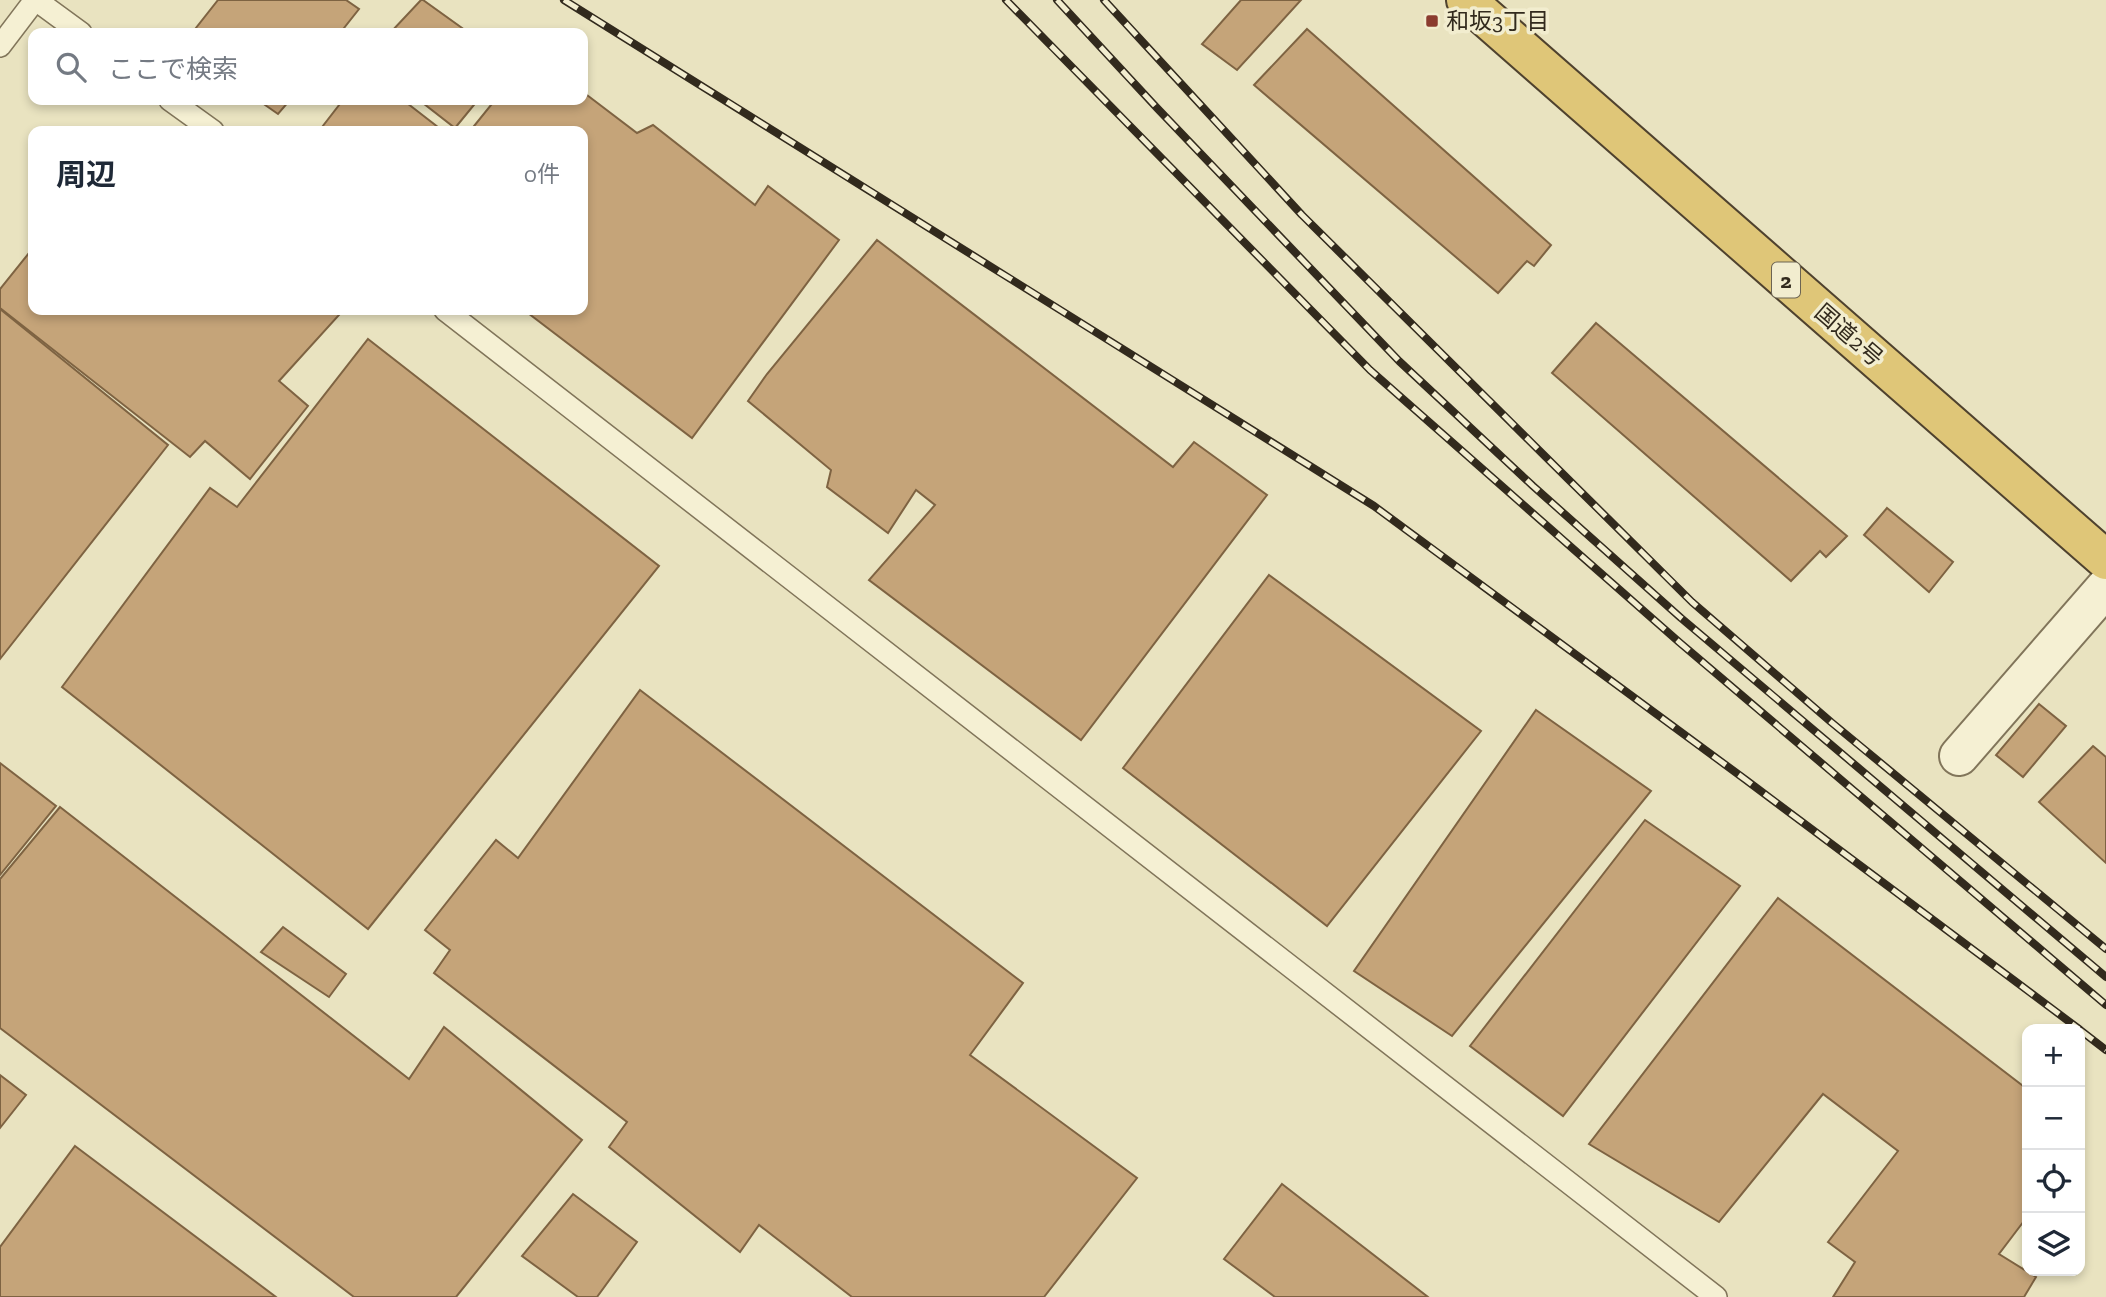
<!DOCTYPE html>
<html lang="ja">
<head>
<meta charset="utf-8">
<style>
  body { margin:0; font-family:"Zilla Slab","Noto Sans JP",serif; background:#f6f6f7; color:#1f2937 }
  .controls { position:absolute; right:21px; bottom:21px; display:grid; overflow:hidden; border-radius:14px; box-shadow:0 4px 10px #0003 }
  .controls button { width:63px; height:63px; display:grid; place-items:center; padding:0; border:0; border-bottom:2px solid #e0e1e3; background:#fff; color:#1f2937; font:35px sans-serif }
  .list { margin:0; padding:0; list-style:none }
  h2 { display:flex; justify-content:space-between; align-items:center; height:91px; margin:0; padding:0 28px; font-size:30px }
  h2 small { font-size:23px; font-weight:400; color:#747a83 }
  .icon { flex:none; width:38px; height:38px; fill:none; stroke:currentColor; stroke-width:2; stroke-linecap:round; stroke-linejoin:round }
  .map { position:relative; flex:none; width:2106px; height:1297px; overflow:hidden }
  .search { position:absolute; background:#fff; box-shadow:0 4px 10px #0003; left:28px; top:28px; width:560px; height:77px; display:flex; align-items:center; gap:18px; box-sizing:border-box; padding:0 24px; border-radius:14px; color:#747a83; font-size:26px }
  .panel { position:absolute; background:#fff; box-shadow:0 4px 10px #0003; left:28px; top:126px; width:560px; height:189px; border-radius:14px }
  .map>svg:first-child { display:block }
  .building { fill:#c5a479; stroke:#7e6342; stroke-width:2 }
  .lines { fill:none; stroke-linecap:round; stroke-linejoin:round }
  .service-casing { stroke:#81755a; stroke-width:24 }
  .minor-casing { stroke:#81755a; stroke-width:42 }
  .trunk-casing { stroke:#4f422e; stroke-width:42 }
  .service { stroke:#f5f0d3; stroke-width:21 }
  .minor { stroke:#f5f0d3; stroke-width:38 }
  .trunk { stroke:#dfc678; stroke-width:38 }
  .rail-casing { stroke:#322a1d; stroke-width:8 }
  .rail { stroke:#f2edcf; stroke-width:5; stroke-dasharray:16; stroke-linecap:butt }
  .poi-dot { fill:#8b3c2f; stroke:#f2edcf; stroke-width:2.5 }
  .labels { text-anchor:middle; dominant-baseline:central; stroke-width:7; stroke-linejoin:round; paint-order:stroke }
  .shield { fill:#f2edcf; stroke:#6c6452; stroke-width:2 }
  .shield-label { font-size:21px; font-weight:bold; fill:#322a1d }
  .poi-label { font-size:23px; fill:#322a1d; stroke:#f2edcf; text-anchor:start }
  .street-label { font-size:23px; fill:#322a1d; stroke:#f2edcf }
</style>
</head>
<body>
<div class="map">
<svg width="2106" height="1297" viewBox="0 0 2106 1297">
  <rect width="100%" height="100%" fill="#e9e3c0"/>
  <g class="building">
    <polygon points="218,0 346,0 359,9 340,33 192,33"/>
    <polygon points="421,0 423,0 469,33 390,33"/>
    <polygon points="1241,0 1301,0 1237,70 1202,44"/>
    <polygon points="1307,29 1551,245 1534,266 1527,261 1498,293 1254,85"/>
    <polygon points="583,92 637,133 653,125 755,205 768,186 839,240 692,438 524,310 583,310 583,131 470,131 495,100 583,100"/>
    <polygon points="258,100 290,100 278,114"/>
    <polygon points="343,100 403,100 443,131 319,131"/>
    <polygon points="419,100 478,100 455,128"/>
    <polygon points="877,240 1173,467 1194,442 1267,495 1081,740 869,580 935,505 916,490 888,533 827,487 831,470 748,401 767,374"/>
    <polygon points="33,248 33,310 332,310 339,315 279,381 308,406 250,479 205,441 190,457 0,308 0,289"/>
    <polygon points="0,309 168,445 0,659"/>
    <polygon points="1596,323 1847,536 1826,557 1820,551 1791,581 1552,373"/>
    <polygon points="368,339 659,566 368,929 62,687 210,488 237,507"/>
    <polygon points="1887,508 1953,562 1929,592 1864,535"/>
    <polygon points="1269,575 1481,731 1327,926 1123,768"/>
    <polygon points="640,690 1023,983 970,1055 1137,1178 1044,1297 852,1297 759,1225 740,1252 609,1147 627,1122 434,973 450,950 425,930 496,840 518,858"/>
    <polygon points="2039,704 2066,726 2023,777 1996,755"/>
    <polygon points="1536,710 1651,791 1452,1036 1354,971"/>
    <polygon points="2093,746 2106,757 2106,863 2039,802"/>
    <polygon points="0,763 56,806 0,875"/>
    <polygon points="60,807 409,1079 444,1027 582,1140 456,1297 354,1297 0,1028 0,879"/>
    <polygon points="1645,820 1740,886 1563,1116 1470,1046"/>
    <polygon points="1778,898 2027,1089 2027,1217 1999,1254 2036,1277 2024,1297 1833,1297 1855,1262 1828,1242 1898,1151 1823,1094 1719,1222 1589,1144"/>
    <polygon points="283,927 346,974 329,997 261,952"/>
    <polygon points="0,1075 26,1095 0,1128"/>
    <polygon points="75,1146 276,1297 0,1297 0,1247"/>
    <polygon points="1282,1184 1428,1297 1275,1297 1224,1259"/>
    <polygon points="573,1194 637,1242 597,1297 578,1297 522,1256"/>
  </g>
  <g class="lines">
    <defs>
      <g id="service">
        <polyline points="36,0 81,33"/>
        <polyline points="0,46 35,0"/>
        <polyline points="170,100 213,131"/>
        <polyline points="445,310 1716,1297"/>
      </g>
      <polyline id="minor" points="1959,756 2106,587"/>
      <polyline id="trunk" points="1466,0 2106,560"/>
    </defs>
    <use href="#service" class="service-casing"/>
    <use href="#minor" class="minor-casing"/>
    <use href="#trunk" class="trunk-casing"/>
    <use href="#service" class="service"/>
    <use href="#minor" class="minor"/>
    <use href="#trunk" class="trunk"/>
    <defs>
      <g id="rail">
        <polyline points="564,0 1374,506 1746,780 2079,1029"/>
        <polyline points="1006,0 1370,370 1679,642 2106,1005"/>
        <polyline points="1057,0 1157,108 1399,361 1533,486 1681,618 2106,977"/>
        <polyline points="1104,0 1302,215 1692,602 1831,722 2106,949"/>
        <polyline points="2080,1030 2106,1050"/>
      </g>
    </defs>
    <use href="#rail" class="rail-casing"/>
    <use href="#rail" class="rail"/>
  </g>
  <rect class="poi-dot" x="1425" y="14" width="14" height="14" rx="3.5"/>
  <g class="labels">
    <rect class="shield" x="1772" y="262.5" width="28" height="35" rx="5"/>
    <g class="shield-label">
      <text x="1786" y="280">2</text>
    </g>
    <g class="poi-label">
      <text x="1446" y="21">和坂3丁目</text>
    </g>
    <g class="street-label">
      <text transform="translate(1849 335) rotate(41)">国道2号</text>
    </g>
  </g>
</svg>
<div class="controls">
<button>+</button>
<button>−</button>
<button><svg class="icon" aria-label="locate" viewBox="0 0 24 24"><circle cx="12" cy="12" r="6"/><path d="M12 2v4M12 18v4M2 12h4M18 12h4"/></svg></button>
<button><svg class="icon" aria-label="layers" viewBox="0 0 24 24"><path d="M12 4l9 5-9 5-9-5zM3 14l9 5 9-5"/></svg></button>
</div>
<div class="search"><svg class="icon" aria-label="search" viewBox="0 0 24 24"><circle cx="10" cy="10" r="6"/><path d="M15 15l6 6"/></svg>ここで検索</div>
<section class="panel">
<h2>周辺<small>0件</small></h2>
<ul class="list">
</ul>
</section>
</div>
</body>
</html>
